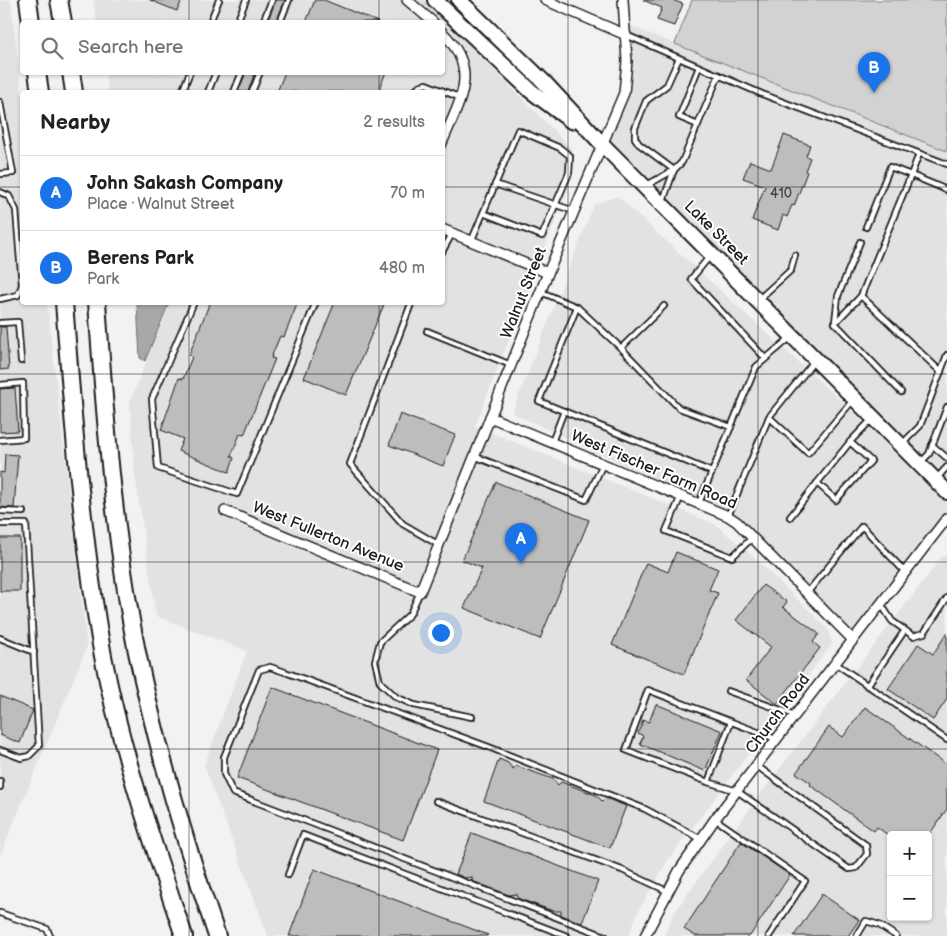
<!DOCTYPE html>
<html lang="en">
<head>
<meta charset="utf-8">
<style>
  body { margin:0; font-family:"Balsamiq Sans",sans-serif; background:#f6f6f6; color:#202124 }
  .controls { position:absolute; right:15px; bottom:15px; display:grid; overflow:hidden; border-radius:5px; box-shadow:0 1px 4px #0004 }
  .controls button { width:45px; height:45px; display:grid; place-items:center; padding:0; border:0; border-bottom:1px solid #e0e0e0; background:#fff; color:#202124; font:25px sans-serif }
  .you { position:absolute; left:440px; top:632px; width:18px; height:18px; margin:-12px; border:4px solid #fff; border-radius:50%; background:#1a73e8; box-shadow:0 0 0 8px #1a73e833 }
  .badge { display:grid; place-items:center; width:32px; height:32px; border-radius:50%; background:#1a73e8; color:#fff; font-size:16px; font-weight:700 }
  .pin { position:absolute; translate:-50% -41px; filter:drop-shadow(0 1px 2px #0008) }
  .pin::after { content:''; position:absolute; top:26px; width:18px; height:15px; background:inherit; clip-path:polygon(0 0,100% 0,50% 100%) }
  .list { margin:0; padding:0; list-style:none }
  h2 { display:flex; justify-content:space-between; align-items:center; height:65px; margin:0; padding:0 20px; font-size:21px }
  h2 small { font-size:16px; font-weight:400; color:#757577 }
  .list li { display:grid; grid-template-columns:32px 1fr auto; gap:15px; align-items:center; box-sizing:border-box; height:75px; padding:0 20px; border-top:1px solid #e0e0e0 }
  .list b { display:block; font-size:19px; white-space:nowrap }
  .list p { margin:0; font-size:16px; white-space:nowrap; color:#757577 }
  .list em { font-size:16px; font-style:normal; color:#757577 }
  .icon { flex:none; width:28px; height:28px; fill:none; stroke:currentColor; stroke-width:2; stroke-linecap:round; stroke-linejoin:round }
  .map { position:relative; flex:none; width:947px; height:936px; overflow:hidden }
  .search { position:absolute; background:#fff; box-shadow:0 1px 4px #0004; left:20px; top:20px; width:425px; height:55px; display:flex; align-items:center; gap:12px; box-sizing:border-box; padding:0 18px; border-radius:5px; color:#757577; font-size:19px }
  .panel { position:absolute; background:#fff; box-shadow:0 1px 4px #0004; left:20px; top:90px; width:425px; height:215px; border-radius:5px }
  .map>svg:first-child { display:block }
  .built { fill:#e2e2e2; fill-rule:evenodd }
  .green { fill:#d2d2d2; stroke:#777 }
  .water { fill:#a8a8a8; stroke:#707070 }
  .building { fill:#bdbdbd; stroke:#1c1c1c }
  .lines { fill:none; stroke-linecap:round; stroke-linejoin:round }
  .lane-casing { stroke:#1c1c1c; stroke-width:8 }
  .street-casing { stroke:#1c1c1c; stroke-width:12 }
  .primary-casing { stroke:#1c1c1c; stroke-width:18 }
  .highway-casing { stroke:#1c1c1c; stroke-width:20 }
  .lane { stroke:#fff; stroke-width:4.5 }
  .street { stroke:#fff; stroke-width:9 }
  .primary { stroke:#fff; stroke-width:14 }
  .highway { stroke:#fff; stroke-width:16 }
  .grid { fill:none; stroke:#1c1c1c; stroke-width:1; stroke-opacity:0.55 }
  .labels { text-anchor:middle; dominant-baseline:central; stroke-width:4; stroke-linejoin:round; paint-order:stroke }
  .number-label { font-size:14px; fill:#444 }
  .street-label { font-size:16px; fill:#1c1c1c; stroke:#fff }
</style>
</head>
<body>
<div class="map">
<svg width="947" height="936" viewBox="0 0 947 936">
  <rect width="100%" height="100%" fill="#f2f2f2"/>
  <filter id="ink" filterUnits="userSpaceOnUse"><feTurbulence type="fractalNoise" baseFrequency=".02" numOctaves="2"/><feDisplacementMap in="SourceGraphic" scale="10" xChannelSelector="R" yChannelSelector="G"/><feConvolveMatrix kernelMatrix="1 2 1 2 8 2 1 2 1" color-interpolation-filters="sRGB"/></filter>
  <g filter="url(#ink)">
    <g class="built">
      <polygon points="0,0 11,0 22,97 22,302 47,303 87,647 0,856"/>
      <polygon points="93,0 425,0 571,148 575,164 567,191 475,426 715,524 756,559 828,629 832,644 668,860 638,912 628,936 268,936 204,765 247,651 156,616 135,475 130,401 170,303 442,302 442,92 108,92 105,73 442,72 442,22 97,22"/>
      <polygon points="630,26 947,151 947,486 607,144 628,92"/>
      <polygon points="617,196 947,498 947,513 853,635 717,507 512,413 594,205"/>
      <path d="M947,556V936H664L675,911L768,784L942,557ZM891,835H928V917H891Z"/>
    </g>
    <polygon class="green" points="692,0 947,0 947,151 675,44"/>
    <polygon class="water" points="137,303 169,303 145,361 140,358"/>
    <g class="building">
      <polygon points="150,0 182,0 177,11"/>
      <polygon points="276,0 285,0 276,22 267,22"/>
      <polygon points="315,0 324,0 378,22 306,22"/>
      <polygon points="643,0 672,0 683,4 674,26 657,20 662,8"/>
      <polygon points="246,72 255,72 248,92 238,92"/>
      <polygon points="285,72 386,72 378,92 277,92"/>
      <polygon points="784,135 810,145 806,156 810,158 805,171 807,172 794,206 792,205 787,217 783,215 778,230 752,220 765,186 743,178 750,161 771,169"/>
      <polygon points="210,302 298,302 284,337 280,336 271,358 275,359 244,435 240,434 231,456 234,458 229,472 178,451 183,439 161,430 179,378 183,379 192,357 189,355"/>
      <polygon points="335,302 385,302 346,395 304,378"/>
      <polygon points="0,327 6,327 9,369 0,370"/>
      <polygon points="15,388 18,431 0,432 0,389"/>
      <polygon points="400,414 455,435 443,466 389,445"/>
      <polygon points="5,454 18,455 14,508 0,507 0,472 4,473"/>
      <polygon points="496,482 589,520 540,639 464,608 482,568 462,560"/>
      <rect x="0" y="538" width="20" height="53"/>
      <polygon points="676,552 718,569 709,590 718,593 684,674 612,645 646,563 668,572"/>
      <polygon points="763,585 787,602 783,607 819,634 813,642 820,648 777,704 746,680 771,647 736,620"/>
      <polygon points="947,633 947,699 933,720 888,689 918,644 933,654"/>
      <polygon points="272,687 437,750 403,840 237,778"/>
      <polygon points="0,696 33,710 20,743 0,735"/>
      <polygon points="656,704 722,731 705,771 640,744 643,736 638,733 643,720 649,722"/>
      <polygon points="865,707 947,765 947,809 929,835 888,835 877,827 874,831 810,785 811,783 796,773 829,727 843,737"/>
      <polygon points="499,759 508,763 513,769 516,766 553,779 558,785 561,782 596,795 602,801 605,798 626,806 610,848 484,801"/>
      <polygon points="472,833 598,881 582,923 561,915 561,911 553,911 517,898 517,894 509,895 472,881 472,877 465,878 456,874"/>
      <polygon points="741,842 790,875 750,936 695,936 684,929"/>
      <polygon points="314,869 488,935 487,936 289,936"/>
      <polygon points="822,894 859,920 848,936 794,936"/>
    </g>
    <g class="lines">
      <defs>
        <g id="lane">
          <polyline points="210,22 219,0"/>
          <polyline points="237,22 246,0"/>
          <polyline points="263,22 272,0"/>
          <polyline points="280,22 289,0"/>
          <polyline points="626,35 762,94 947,164"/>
          <polyline points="182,92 190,72"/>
          <polyline points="208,92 216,72"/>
          <polyline points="234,92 242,72"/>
          <polyline points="252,92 260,72"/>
          <polyline points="415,92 419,86 426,84 461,98"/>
          <polyline points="0,102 13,173 0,174"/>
          <polyline points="698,125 679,117 699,67"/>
          <polyline points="674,170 639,144 635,138 635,128 646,101 667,85 679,58"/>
          <polyline points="495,184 574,211"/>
          <polyline points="647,185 674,170 682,162 719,75"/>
          <polyline points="0,192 9,196 16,210 22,285 18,295 0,299"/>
          <polyline points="663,201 674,170"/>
          <polyline points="866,227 890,167 911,175 919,154"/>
          <polyline points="471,242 518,130 560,148 570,156 569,173 542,236 483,213"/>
          <polyline points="442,252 452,234"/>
          <polyline points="710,256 691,279 765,358"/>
          <polyline points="541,292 577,307 621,348 679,408 731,427"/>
          <polyline points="861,296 911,175 947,190"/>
          <polyline points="759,299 791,270 795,255"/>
          <polyline points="194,302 152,399 158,468 237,494 316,302"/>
          <polyline points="411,304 350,464 403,524 439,545"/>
          <polyline points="577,307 539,401 712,472"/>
          <polyline points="835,322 838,296 860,242"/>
          <polyline points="0,323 18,322 21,361"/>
          <polyline points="427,331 511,365"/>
          <polyline points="621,348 664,306"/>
          <polyline points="815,360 769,417 808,453 854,399"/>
          <polyline points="0,385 23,383 24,438 0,440"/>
          <polyline points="901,392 835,323 861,296 941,372"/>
          <polyline points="552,442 564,411"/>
          <polyline points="902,444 920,426 947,355"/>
          <polyline points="932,445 947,458"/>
          <polyline points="474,456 586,500 603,464"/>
          <polyline points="920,463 929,454 947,407"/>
          <polyline points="936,479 947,467"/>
          <polyline points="817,483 836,500 871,461 850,442"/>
          <polyline points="681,496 666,531 732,557 752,538"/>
          <polyline points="699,503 756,367 791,337"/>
          <polyline points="0,511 23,512"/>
          <polyline points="728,516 769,417"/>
          <polyline points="790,517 850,442 873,418"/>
          <polyline points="0,524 26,524 39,746 29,756 21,758 0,750"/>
          <polyline points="420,592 410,614 380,642 375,661 380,682 396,697 414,705 472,717"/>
          <polyline points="807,593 862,526 905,572"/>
          <polyline points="881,604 892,621 913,636 924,633 947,598"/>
          <polyline points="0,638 34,652"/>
          <polyline points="835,663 947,740"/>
          <polyline points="867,686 905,630"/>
          <polyline points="728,691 795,715"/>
          <polyline points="757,766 866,845 867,854 856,868 849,869 737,791 708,782 626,750 648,690 776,739"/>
          <polyline points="0,781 0,787"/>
          <polyline points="708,782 731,722"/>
          <polyline points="436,801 622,870 667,891"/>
          <polyline points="715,819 805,881 769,936"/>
          <polyline points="288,875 303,835 567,936"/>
          <polyline points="0,913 47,929 50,936"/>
          <polyline points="605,936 233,793 224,774 224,757 259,670 270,667 285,672 486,746 645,809 701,839"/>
          <polyline points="857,936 866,921 879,925 896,936"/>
        </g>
        <g id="street">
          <polyline points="407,0 433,22"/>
          <polyline points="545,0 626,35"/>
          <path d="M442,32C481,70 460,100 442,143"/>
          <polyline points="442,229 548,273"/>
          <polyline points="490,417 728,516 737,522 853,640"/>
          <polyline points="225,511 420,592 548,273 624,93 627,61 623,0"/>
          <polyline points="645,936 679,871 715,819 947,518"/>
        </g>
        <g id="primary">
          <polyline points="435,0 531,91 571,121"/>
          <polyline points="459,0 543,81 602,144 947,492"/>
        </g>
        <g id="highway">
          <polyline points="28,0 31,22"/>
          <polyline points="59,0 63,22"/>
          <polyline points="37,72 40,92"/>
          <polyline points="71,72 74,92"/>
          <path d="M64,302C73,421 82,539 103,656C121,751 153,844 184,936"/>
          <path d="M97,302C105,419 114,537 137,652C157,748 185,843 217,936"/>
        </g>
      </defs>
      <use href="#lane" class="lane-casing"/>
      <use href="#street" class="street-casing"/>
      <use href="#primary" class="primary-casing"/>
      <use href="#highway" class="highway-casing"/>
      <use href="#lane" class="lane"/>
      <use href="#street" class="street"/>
      <use href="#primary" class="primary"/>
      <use href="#highway" class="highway"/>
    </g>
  </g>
  <path class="grid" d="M189,0V22M379,0V22M568,0V936M758,0V936M189,72V92M379,72V92M0,187H22M442,187H947M189,302V936M379,302V936M0,374H947M0,562H947M0,749H947"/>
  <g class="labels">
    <g class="number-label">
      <text x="781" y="193">410</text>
    </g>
    <g class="street-label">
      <text transform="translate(716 233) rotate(45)">Lake Street</text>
      <text transform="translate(524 293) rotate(-68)">Walnut Street</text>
      <text transform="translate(654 470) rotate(23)">West Fischer Farm Road</text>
      <text transform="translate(328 537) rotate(22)">West Fullerton Avenue</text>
      <text transform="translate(778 714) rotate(-53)">Church Road</text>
    </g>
  </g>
</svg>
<div class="controls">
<button>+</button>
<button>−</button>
</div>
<div class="you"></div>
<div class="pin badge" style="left:521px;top:564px">A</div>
<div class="pin badge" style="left:874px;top:93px">B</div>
<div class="search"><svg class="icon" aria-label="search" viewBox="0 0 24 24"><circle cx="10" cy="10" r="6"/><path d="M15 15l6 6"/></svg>Search here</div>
<section class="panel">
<h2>Nearby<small>2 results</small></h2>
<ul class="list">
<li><span class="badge">A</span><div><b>John Sakash Company</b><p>Place · Walnut Street</p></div><em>70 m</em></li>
<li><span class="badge">B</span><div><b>Berens Park</b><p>Park</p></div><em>480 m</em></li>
</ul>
</section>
</div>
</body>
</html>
